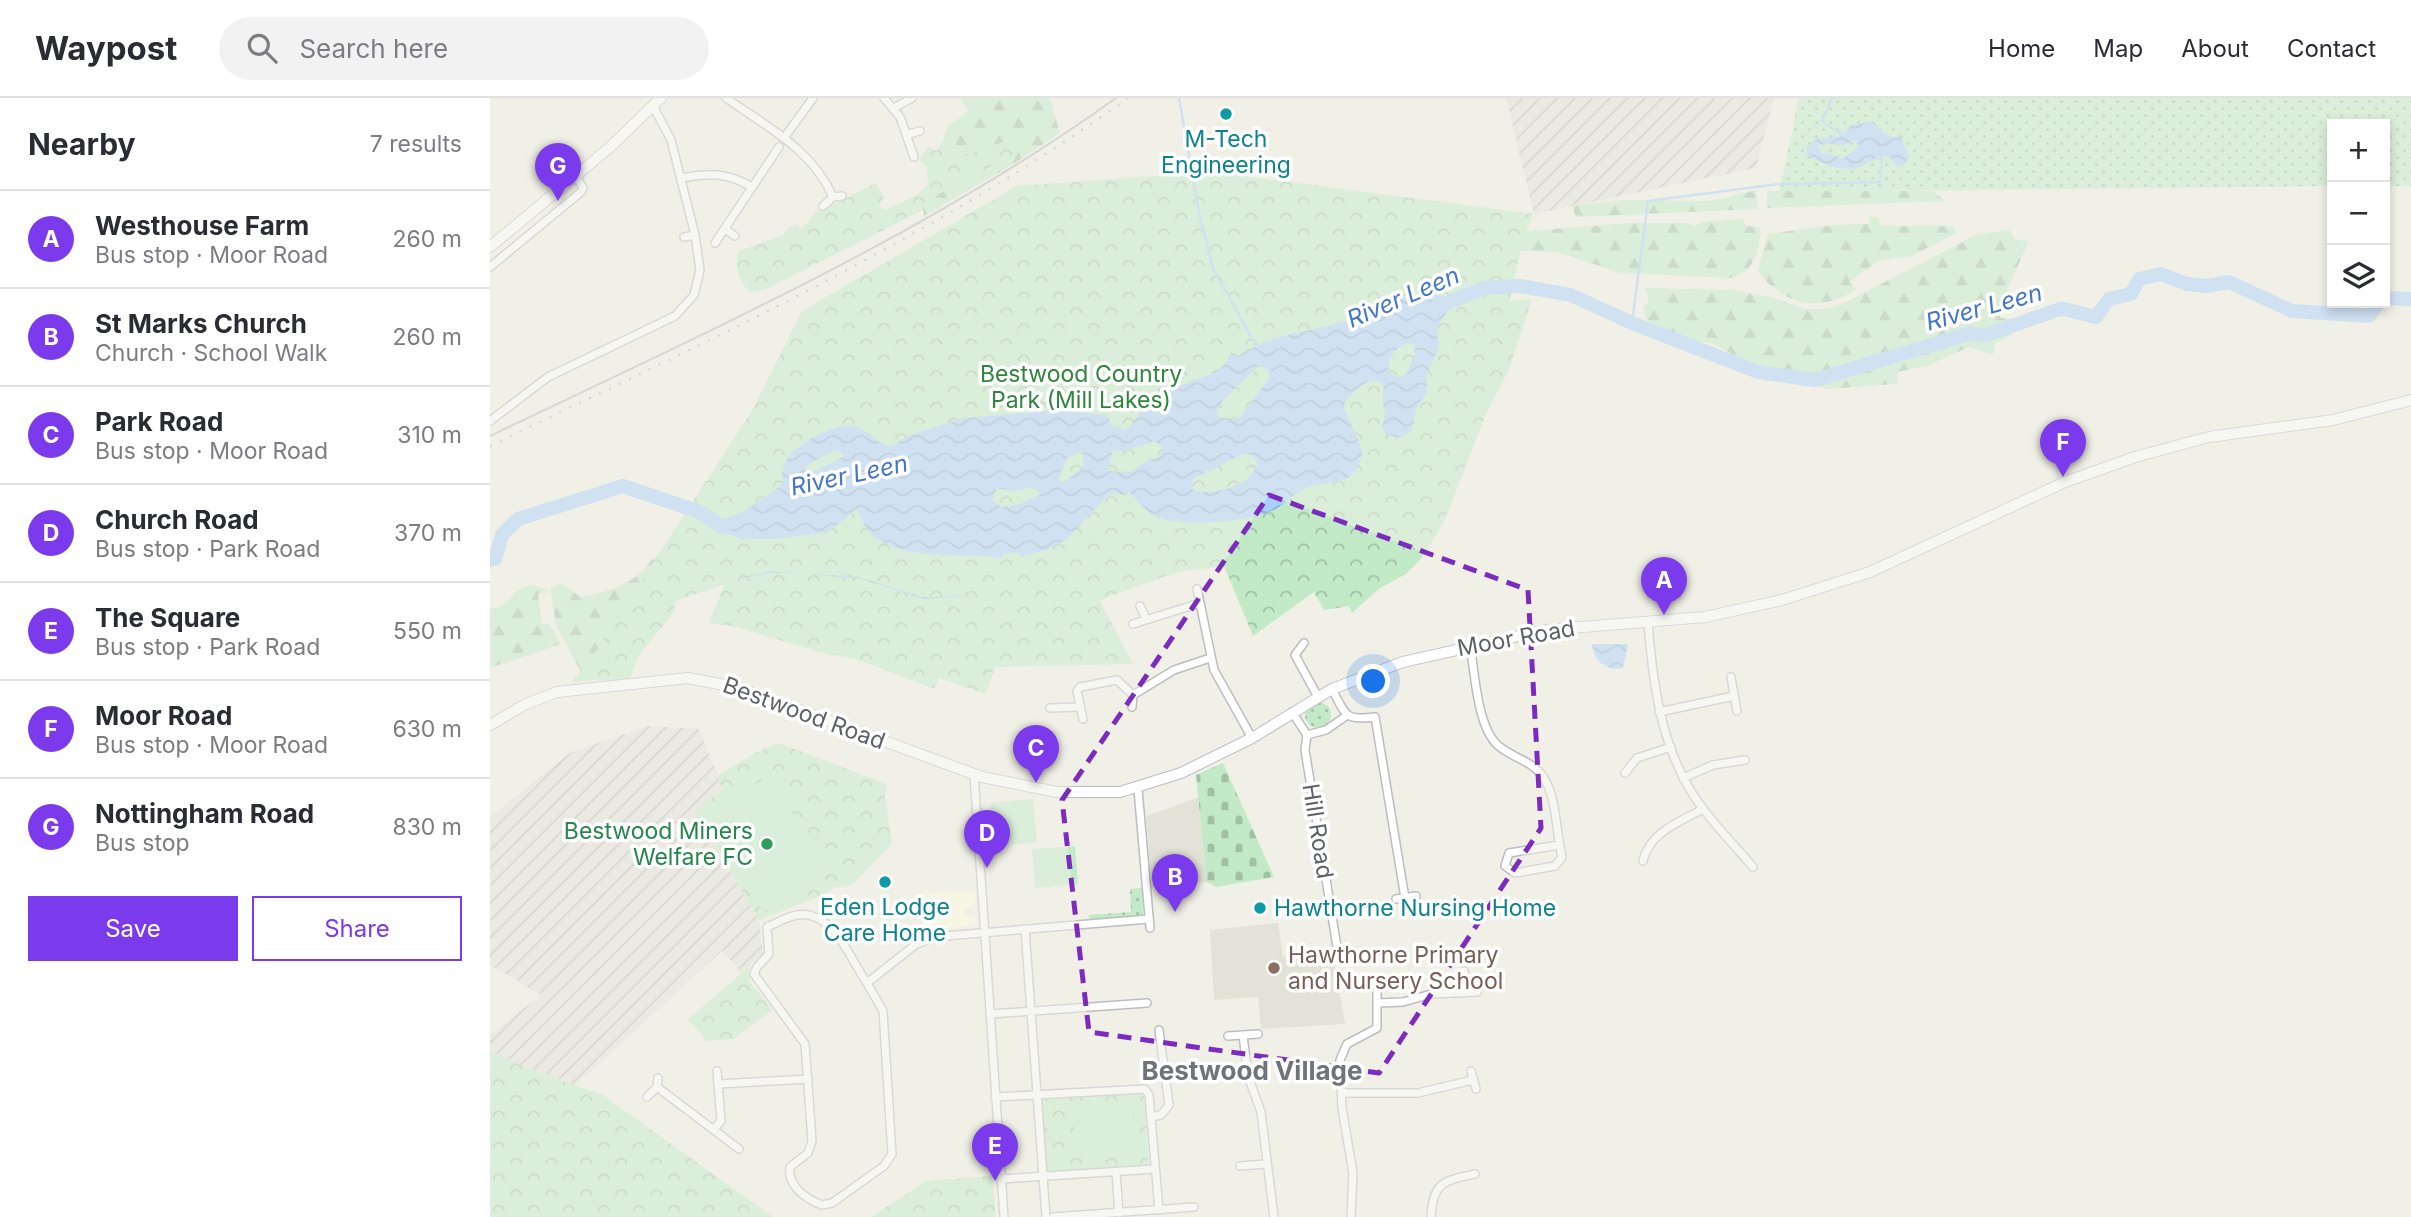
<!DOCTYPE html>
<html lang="en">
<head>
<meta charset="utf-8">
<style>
  body { margin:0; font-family:Inter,sans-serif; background:#f2f2f3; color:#2b2b33 }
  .controls { position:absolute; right:21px; top:21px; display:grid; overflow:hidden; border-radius:0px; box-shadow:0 4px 10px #0003 }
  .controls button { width:63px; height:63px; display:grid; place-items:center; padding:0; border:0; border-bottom:2px solid #e1e1e2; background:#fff; color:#2b2b33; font:35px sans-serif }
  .you { position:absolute; left:884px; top:584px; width:24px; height:24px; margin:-18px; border:5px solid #fff; border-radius:50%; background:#1a73e8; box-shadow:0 0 0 10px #1a73e833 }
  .badge { display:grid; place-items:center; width:46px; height:46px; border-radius:50%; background:#7c3aed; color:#fff; font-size:23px; font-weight:700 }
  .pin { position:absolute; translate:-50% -58px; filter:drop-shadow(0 2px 4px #0008) }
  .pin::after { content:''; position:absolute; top:37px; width:24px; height:21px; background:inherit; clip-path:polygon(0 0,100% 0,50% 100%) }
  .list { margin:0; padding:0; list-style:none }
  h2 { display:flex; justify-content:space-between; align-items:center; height:91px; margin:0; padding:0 28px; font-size:30px }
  h2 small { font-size:23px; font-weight:400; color:#7c7c81 }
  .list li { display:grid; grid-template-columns:46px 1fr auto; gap:21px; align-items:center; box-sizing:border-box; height:98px; padding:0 28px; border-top:2px solid #e1e1e2 }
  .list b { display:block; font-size:26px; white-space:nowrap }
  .list p { margin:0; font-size:23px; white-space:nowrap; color:#7c7c81 }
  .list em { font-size:23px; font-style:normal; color:#7c7c81 }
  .actions { display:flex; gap:14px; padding:21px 28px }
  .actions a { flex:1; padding:16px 0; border:2px solid #7c3aed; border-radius:0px; text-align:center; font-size:24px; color:#7c3aed }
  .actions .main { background:#7c3aed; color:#fff }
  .icon { flex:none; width:38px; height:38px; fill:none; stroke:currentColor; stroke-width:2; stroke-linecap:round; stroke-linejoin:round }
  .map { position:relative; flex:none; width:1921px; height:1119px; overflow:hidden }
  header { display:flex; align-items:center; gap:42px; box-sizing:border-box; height:98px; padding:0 35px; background:#fff; border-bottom:2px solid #e1e1e2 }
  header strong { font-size:33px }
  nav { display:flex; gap:38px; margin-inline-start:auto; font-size:24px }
  .search { width:490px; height:63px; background:#f2f2f3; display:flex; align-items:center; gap:18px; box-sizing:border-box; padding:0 24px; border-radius:38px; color:#7c7c81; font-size:26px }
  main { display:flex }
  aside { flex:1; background:#fff }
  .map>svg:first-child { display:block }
  .commercial { fill:#fffbde }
  .industrial { fill:url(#industrial-furrows) }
  .education { fill:#e3e2d7 }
  .grass { fill:url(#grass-dots) }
  .forest { fill:url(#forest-firs) }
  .cemetery { fill:url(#cemetery-stones) }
  .park { fill:url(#park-crowns) }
  .pitch { fill:#c2eac7 }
  .water { fill:url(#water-waves); fill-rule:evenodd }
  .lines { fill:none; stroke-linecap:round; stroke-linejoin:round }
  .stream { stroke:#a9cfff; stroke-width:2.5 }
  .river { stroke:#a9cfff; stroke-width:14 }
  .street-casing { stroke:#bbbdc3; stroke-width:10 }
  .secondary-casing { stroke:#bcbec5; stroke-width:12 }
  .street { stroke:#fff; stroke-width:7 }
  .secondary { stroke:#fff; stroke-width:10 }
  .tram { stroke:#b7b8b9; stroke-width:2 }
  .rail { stroke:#b7b8b9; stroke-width:2.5; stroke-dasharray:2 9; stroke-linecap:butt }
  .marked { fill:none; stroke:#7b2cbf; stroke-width:5; stroke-dasharray:14 9; stroke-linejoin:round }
  .culture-dot { fill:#0f9aa8; stroke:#fff; stroke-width:2.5 }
  .leisure-dot { fill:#2e9e5b; stroke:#fff; stroke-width:2.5 }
  .education-dot { fill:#8d6e63; stroke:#fff; stroke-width:2.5 }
  .labels { text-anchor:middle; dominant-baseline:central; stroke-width:7; stroke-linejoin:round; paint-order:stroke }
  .culture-label { font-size:23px; fill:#0d838f; stroke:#fff }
  .park-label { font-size:23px; fill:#30853d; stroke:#fff }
  .street-label { font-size:23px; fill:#5e6168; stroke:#fff }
  .leisure-label { font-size:23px; fill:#27864d; stroke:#fff; text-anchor:end }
  .education-label { font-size:23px; fill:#785e54; stroke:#fff; text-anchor:start }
  .water-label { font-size:24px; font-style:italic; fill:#4275cc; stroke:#fff }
  .quarter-label { font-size:26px; font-weight:bold; fill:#6f737a; stroke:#fff }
</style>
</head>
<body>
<header>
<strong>Waypost</strong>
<div class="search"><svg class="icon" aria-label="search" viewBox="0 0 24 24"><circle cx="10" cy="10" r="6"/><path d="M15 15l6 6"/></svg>Search here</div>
<nav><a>Home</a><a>Map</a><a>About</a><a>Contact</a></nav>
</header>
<main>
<aside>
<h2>Nearby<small>7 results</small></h2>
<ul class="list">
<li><span class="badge">A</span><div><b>Westhouse Farm</b><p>Bus stop · Moor Road</p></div><em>260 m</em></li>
<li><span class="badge">B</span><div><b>St Marks Church</b><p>Church · School Walk</p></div><em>260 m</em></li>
<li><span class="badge">C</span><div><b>Park Road</b><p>Bus stop · Moor Road</p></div><em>310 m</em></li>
<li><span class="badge">D</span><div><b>Church Road</b><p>Bus stop · Park Road</p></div><em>370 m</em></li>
<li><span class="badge">E</span><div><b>The Square</b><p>Bus stop · Park Road</p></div><em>550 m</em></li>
<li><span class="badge">F</span><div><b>Moor Road</b><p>Bus stop · Moor Road</p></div><em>630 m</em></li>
<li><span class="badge">G</span><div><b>Nottingham Road</b><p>Bus stop</p></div><em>830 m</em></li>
</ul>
<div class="actions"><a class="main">Save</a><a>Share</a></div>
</aside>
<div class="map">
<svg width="1921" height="1119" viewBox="0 0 1921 1119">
  <defs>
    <pattern id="industrial-furrows" width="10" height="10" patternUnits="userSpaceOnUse" patternTransform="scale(1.75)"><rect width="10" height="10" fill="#e2e1db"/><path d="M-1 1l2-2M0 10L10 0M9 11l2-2" fill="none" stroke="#babab5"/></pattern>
    <pattern id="grass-dots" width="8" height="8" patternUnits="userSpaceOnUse" patternTransform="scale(1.75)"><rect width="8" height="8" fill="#c2eac7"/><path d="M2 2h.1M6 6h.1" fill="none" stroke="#a1c1a5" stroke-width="1.8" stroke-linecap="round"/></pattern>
    <pattern id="forest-firs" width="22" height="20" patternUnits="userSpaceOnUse" patternTransform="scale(1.75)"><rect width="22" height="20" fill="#c2eac7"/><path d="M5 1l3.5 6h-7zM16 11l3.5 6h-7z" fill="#a1c1a5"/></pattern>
    <pattern id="cemetery-stones" width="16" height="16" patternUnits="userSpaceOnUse" patternTransform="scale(1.75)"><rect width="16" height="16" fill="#c2eac7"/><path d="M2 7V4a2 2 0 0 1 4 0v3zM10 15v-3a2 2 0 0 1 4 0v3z" fill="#a1c1a5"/></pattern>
    <pattern id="park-crowns" width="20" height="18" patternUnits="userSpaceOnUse" patternTransform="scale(1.75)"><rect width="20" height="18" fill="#c2eac7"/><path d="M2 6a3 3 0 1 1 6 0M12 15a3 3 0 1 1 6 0" fill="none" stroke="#a1c1a5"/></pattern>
    <pattern id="water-waves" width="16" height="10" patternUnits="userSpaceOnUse" patternTransform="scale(1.75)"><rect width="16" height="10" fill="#a9cfff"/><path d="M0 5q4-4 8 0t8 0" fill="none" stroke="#8dabd2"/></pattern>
  </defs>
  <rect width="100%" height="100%" fill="#f1f0e7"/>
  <polygon class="commercial" points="485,793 485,806 474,811 476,818 486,820 484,827 428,837 427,832 434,823 428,816 427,803 431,796"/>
  <g class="industrial">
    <polygon points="1016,0 1284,0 1266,70 1044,116"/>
    <polygon points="158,628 209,631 233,690 205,714 269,822 273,856 252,875 232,853 86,987 37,970 0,953 0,937 51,897 0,867 0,719 81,654"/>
  </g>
  <g class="education">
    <polygon points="710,699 717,784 661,790 656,718"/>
    <polygon points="788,825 793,859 842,851 855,926 771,931 768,899 724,902 720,832"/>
  </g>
  <g class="grass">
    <polygon points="1309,0 1921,0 1921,88 1895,88 1895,26 1842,26 1842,88 1289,94"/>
    <circle cx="828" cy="617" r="13"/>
    <polygon points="652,790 653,818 599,823 599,817 641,814 640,791"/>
  </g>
  <g class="forest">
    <path d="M470,0H560L570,35L525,65L434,118L432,108C460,85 497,74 528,53L522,41L479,56L461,55L452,45L458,28L479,13Z"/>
    <polygon points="1266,92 1268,111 1086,119 1082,108 1133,102 1223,103"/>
    <polygon points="1277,93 1442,93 1456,103 1277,110"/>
    <path d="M1379,119L1389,120L1390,128H1463L1466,135L1420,159L1390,162L1359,184L1366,191C1332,215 1292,208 1268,173L1278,136L1343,127L1379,126Z"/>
    <path d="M1252,121L1257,128L1270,129C1270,152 1265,174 1241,180L1131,175L1067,154L1030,153L1035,133L1140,125H1195L1205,128L1212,124Z"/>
    <polygon points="1519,132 1526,142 1539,143 1512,203 1510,220 1522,221 1522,237 1506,245 1503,257 1479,249 1439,267 1408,274 1407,286 1336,291 1259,265 1221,245 1163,241 1172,233 1158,225 1153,210 1159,203 1155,190 1244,192 1280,199 1314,211 1331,211 1348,208 1486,137"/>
    <path d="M163,460L169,474L100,582L81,585L86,578L88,580L90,572L66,527L60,490L72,486L91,499C123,492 143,488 163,460Z"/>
    <path d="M39,487L58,491L59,494L48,496L52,526L59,525L71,546L0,570V508L3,511C19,507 24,490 39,487Z"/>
  </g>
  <polygon class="cemetery" points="733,665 784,779 726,789 717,784 706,677"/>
  <g class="park">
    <path d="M522,41L526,42L528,54C497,73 461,85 432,107L433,112L274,192L259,194C249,181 243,170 249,153L294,137L298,130L306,127L312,131L326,113C342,109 370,93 386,85L394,99L389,108L395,112L427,97L438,87L437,69L429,62L439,48L446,53L452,45L461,55L479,56Z"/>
    <polygon points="722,74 1043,116 1030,153 1020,203 1042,201 1019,272 996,316 954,424 930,462 916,476 890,490 862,515 859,508 834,512 824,494 763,538 734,468 687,474 610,502 643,566 505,569 496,596 449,580 444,591 369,562 328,554 248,529 219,525 235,486 186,503 184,514 149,557 139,583 89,582 116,536 262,313 312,213 527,88"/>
    <polygon points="289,645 397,686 395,699 402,746 363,786 343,790 330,798 269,822 205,713 233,691 227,678 265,655"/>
    <polygon points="259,869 260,884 282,912 244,941 217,943 198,921"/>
    <polygon points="0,953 37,970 113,997 283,1119 0,1119"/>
    <polygon points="650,994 654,998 659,1065 655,1068 557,1076 554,1073 550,1002"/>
    <polygon points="502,1078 506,1119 381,1119 436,1083"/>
  </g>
  <g class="pitch">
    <polygon points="282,677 337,779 273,814 217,713"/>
    <polygon points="543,701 547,744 503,748 500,705"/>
    <polygon points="585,748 588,786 545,790 542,751"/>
    <polygon points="642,1004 647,1052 587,1057 582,1010"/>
  </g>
  <g class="water">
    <path d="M1377,24L1385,25C1392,36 1398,39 1411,40L1419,58L1414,67L1408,68C1391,47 1385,66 1365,70C1348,73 1331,65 1317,57L1316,51L1325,41L1351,38L1361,27ZM1364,42L1369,48L1352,61L1336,55L1332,57L1328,48L1333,45L1355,47Z"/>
    <path d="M943,195L958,200L961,207L947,230L949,249L936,278L937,294L926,311L921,334L909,340L895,336L892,328C896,318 895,315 893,306C892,300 895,293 893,288C886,272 856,296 854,308C857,322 874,347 872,357C864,392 838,381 816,390C803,395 795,408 781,413C756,424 690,430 665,418C651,411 648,401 639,394L636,397L620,395L576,442L556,452L530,459L529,455L513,456L512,460C472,454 418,464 383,438C373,430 373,418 366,411L339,434L286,441H251L218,426L223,415L231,421C250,420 279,395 292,387C294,378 290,373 296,363C308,344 347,322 369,330C382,335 387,347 402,348L420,337L474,320L571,312L617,317L623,329L627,327L633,332C646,328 646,316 655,308C664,300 678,292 689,288C709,279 736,276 741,254L748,258C783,234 827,234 866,220C893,210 914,195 943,195ZM916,245L924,246L925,256L917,275L907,280L899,275C896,261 904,252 916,245ZM767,269H776L783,275L749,321L730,320L727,313L733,302ZM665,343L673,351L669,359L658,362L641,374L618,373L623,352L633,353ZM344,352L357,357L315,378L316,368ZM589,354L594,357L593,369L572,386L569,380L576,361ZM753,356L762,357L767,363C767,387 722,399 703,392V381ZM542,389L551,396L530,406L511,409L502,402L507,390L522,393Z"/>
    <polygon points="279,473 368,479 433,499 479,498 433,501 371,481 308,475 282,475 247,481"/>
    <path d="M1102,546H1138L1133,570C1116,574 1103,562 1102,546Z"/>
  </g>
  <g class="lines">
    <g class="stream">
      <polyline points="689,0 709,115 723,170 766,248"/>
      <polyline points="1342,0 1332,23 1354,38"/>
      <polyline points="1142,225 1158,103 1289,86 1390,84 1392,62 1385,56"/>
      <polyline points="776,266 782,279"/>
    </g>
    <g class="river">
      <polyline points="1895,200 1921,201"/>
      <polyline points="943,211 993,190 1030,188 1081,197 1142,225 1268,274 1325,282 1478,236 1496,237 1567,212 1574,211 1606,219 1619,201 1641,196 1649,181 1671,176 1697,186 1717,188 1739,184 1802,213 1879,218 1889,205"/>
      <polyline points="0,462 5,461 12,437 28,421 133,388 210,414 232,429 236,428"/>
    </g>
    <defs>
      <g id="street">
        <path d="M236,0C277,29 322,51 343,99"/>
        <polyline points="394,0 410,19 424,59"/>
        <polyline points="404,10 422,0"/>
        <polyline points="419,36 430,33"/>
        <polyline points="294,40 323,0"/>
        <path d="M191,80C219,75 237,74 262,89"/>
        <polyline points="333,108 343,99 352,98"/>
        <polyline points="235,131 245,138"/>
        <polyline points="194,139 205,137"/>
        <polyline points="225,145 289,49"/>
        <polyline points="0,169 91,94 93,90 86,78"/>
        <polyline points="0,323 58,279 185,218 204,197 210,172 205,137 181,42 163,8"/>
        <polyline points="707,491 710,505"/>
        <polyline points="650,508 656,521"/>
        <path d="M1158,524C1163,590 1172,658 1214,712C1229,732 1247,750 1263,769"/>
        <polyline points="643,526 710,505 724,572 762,640"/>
        <polyline points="814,545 805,557 828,599"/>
        <path d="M980,547C985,575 987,632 1010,649C1025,661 1043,663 1054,680C1067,701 1066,735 1072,759L1065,768L1025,775L1015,768L1019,755L1069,747"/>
        <polyline points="1241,579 1247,613"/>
        <path d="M842,591C856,617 854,623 885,619L915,800"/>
        <polyline points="643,597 684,572 720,560"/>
        <polyline points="560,610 590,609"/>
        <polyline points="802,614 817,637 815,652 848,855"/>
        <polyline points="1169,614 1244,598"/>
        <polyline points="593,621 587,593 590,589 627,582 643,597 642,609"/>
        <polyline points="817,637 836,632 856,618"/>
        <polyline points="1135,675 1147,660 1181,649"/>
        <polyline points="484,676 514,1119"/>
        <polyline points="1193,680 1223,667 1255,662"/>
        <polyline points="648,691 660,830"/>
        <path d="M1153,763C1159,735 1189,724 1213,711"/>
        <polyline points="906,801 926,798"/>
        <polyline points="535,831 556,1119"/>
        <path d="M377,885L393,913L402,1056L394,1068L342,1105L332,1107C316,1101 297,1088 300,1069L318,1055L322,1043L315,946L264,876L267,869L279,856L277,829C287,825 296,819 307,817C344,811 360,862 377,885L425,847L443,839L659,821"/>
        <polyline points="974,895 974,873"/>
        <polyline points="888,905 913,904 941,896 987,894"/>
        <polyline points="500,916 657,905"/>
        <polyline points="753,937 758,978 771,1014 784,1119"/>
        <polyline points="738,938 768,936"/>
        <polyline points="981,973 986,991"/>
        <polyline points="228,986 318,981"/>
        <polyline points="167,989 249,1051"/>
        <polyline points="851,995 928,995 983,982"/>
        <polyline points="157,999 167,989 168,980"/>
        <polyline points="505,999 655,991 659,997 669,1112"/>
        <polyline points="661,1019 671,1017 679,1007 669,932"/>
        <polyline points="224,1031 231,1023 227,973"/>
        <polyline points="750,1068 776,1066"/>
        <polyline points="626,1074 629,1115"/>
        <polyline points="511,1081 665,1071"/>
        <polyline points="563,1119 704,1109"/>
        <polyline points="861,1119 863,1075 852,1010 850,962 857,946 887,930 887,890"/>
        <path d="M941,1119C943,1084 953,1083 985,1076"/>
      </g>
      <g id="secondary">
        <polyline points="0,149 119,50 171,0"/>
        <polyline points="0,627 36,606 67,594 198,580 250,590 492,679 567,694 630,694 691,675 762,640 842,591 913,564 1055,532 1215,519 1292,502 1380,474 1575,384 1645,359 1719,339 1843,322 1921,302"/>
      </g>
    </defs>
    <use href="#street" class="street-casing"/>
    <use href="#secondary" class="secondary-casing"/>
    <use href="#street" class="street"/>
    <use href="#secondary" class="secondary"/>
    <path class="tram" d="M0,338C214,235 433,139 626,0"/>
    <path class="rail" d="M0,348C218,243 440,142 638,0"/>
  </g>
  <path d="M0 0H1921V1119H0ZM779,397L1038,492L1051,730L889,975L599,934L572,702Z" fill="#f1f0e7" fill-opacity=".55" fill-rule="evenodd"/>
  <path class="marked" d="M779,397L1038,492L1051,730L889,975L599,934L572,702Z"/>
  <g class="culture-dot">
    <circle cx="736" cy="16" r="7"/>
    <circle cx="395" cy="784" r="7"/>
    <circle cx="770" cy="810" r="7"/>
  </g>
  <circle class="leisure-dot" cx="277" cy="746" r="7"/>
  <circle class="education-dot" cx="784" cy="870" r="7"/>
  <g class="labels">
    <g class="culture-label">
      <text x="736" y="41">M-Tech<tspan x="736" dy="26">Engineering</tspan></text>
      <text x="395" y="809">Eden Lodge<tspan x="395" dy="26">Care Home</tspan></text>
      <text x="784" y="810" text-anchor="start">Hawthorne Nursing Home</text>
    </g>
    <g class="park-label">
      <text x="591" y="276">Bestwood Country<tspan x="591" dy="26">Park (Mill Lakes)</tspan></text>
    </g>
    <g class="street-label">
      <text transform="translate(1026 540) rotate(-10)">Moor Road</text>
      <text transform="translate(314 615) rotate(20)">Bestwood Road</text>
      <text transform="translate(828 733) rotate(81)">Hill Road</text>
    </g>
    <g class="leisure-label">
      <text x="263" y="733">Bestwood Miners<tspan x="263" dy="26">Welfare FC</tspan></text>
    </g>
    <g class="education-label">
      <text x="798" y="857">Hawthorne Primary<tspan x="798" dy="26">and Nursery School</tspan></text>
    </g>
    <g class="water-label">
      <text transform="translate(913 199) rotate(-23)">River Leen</text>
      <text transform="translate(1494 209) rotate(-15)">River Leen</text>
      <text transform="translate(359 377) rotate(-12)">River Leen</text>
    </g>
    <g class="quarter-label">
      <text x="762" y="972">Bestwood Village</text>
    </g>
  </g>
</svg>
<div class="controls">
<button>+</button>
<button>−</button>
<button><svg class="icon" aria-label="layers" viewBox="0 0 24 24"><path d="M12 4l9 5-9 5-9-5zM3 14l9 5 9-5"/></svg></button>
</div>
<div class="you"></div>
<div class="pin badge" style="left:1174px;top:517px">A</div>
<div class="pin badge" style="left:685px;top:814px">B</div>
<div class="pin badge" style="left:546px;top:685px">C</div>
<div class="pin badge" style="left:497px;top:770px">D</div>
<div class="pin badge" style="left:505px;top:1083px">E</div>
<div class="pin badge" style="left:1573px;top:379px">F</div>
<div class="pin badge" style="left:68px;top:103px">G</div>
</div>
</main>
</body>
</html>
